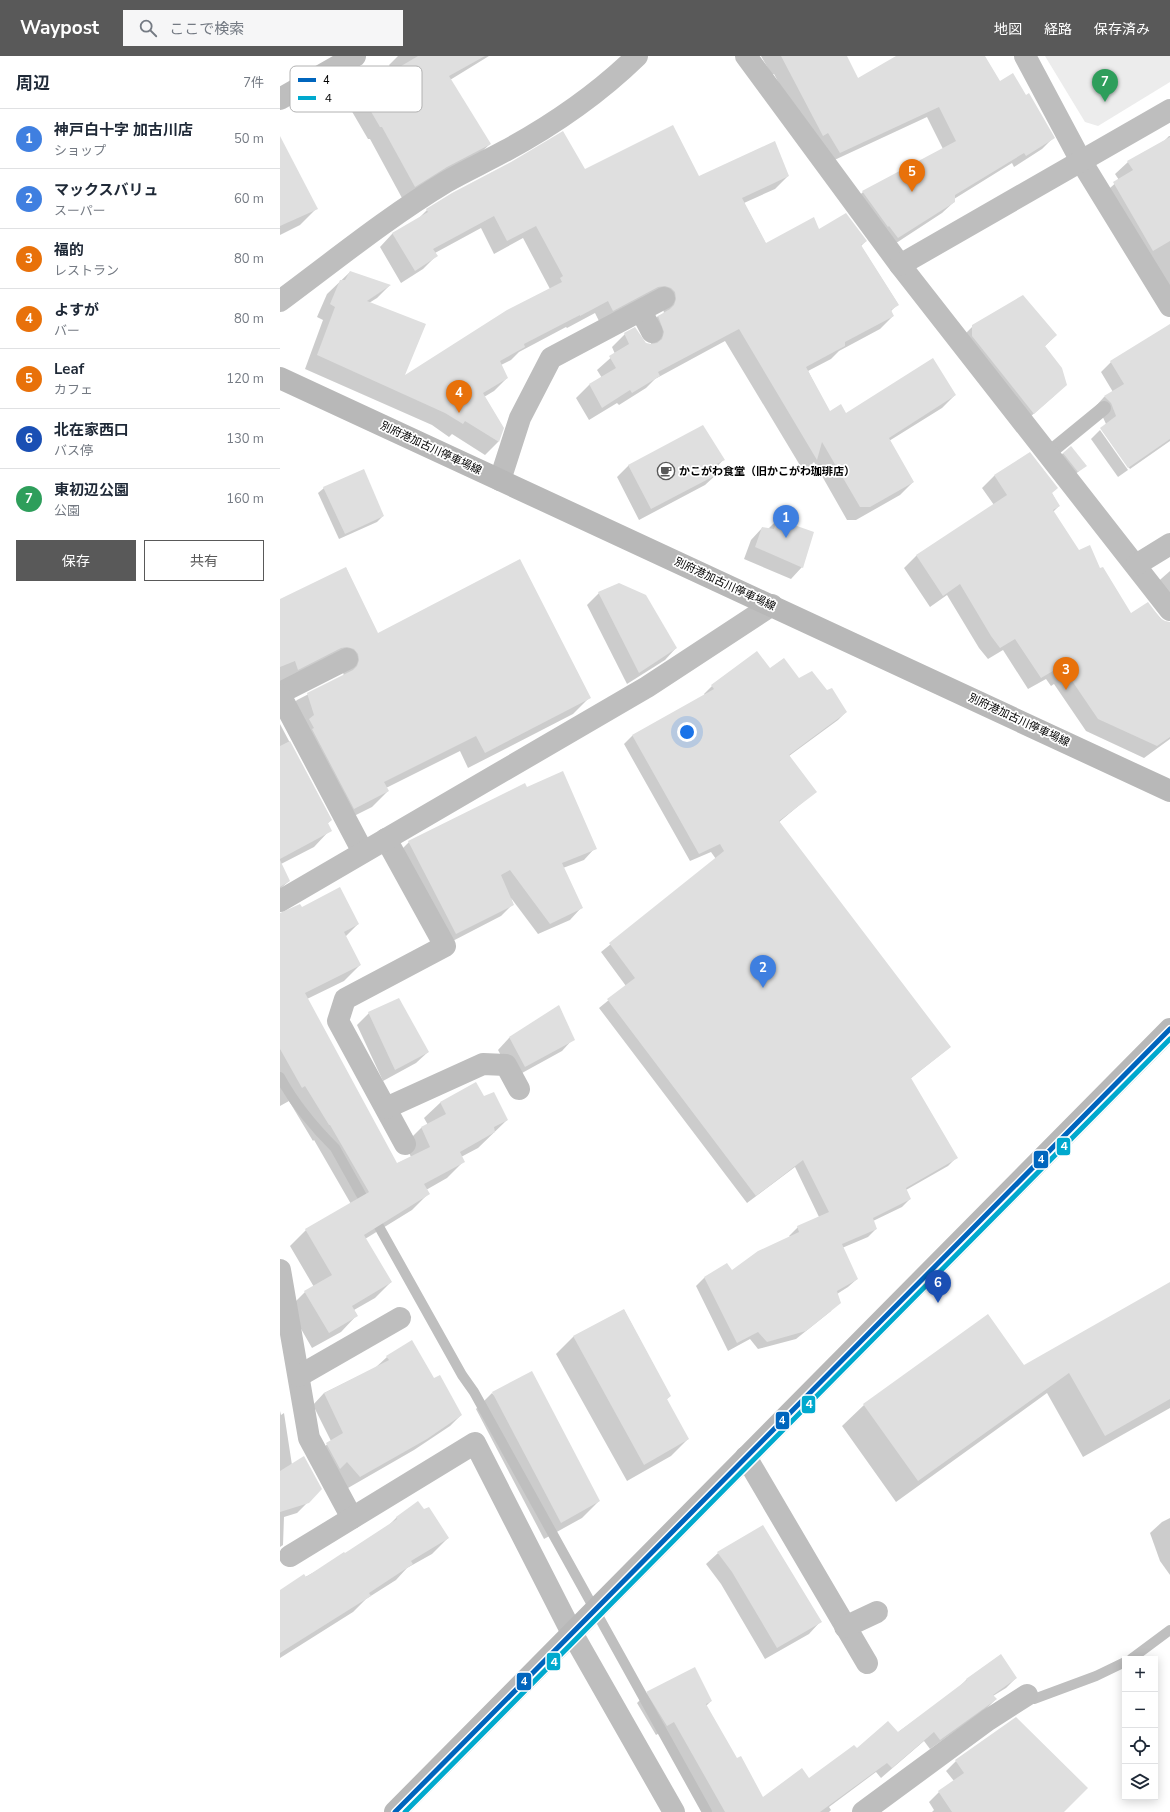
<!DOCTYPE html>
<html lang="ja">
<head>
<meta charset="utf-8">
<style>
  body { margin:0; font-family:"Nunito Sans","Noto Sans JP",sans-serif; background:#f6f6f7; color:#1f2937 }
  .controls { position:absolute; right:12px; bottom:12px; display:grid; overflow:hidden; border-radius:0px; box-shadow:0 2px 10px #0003 }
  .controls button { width:36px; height:36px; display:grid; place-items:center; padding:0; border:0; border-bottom:1px solid #e0e1e3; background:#fff; color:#1f2937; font:20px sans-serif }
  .you { position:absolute; left:407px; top:676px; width:14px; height:14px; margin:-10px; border:3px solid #fff; border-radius:50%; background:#1a73e8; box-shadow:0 0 0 6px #1a73e833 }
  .badge { display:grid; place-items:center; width:26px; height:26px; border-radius:50%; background:#595959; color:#fff; font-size:13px; font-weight:700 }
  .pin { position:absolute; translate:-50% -33px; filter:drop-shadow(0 1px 2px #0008) }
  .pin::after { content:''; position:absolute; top:21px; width:14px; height:12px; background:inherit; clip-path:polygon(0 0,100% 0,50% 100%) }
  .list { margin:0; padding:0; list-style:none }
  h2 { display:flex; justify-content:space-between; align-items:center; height:52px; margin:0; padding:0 16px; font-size:17px }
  h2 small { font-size:13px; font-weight:400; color:#747a83 }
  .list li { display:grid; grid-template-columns:26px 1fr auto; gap:12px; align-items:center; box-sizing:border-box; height:60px; padding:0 16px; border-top:1px solid #e0e1e3 }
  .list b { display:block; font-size:15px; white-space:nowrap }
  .list p { margin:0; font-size:13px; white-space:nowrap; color:#747a83 }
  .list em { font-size:13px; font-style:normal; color:#747a83 }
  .actions { display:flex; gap:8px; padding:12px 16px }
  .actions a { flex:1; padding:9px 0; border:1px solid #595959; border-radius:0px; text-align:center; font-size:14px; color:#595959 }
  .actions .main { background:#595959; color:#fff }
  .icon { flex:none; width:22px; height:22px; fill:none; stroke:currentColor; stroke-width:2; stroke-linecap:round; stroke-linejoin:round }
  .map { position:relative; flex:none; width:890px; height:1756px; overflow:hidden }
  header { display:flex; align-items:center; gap:24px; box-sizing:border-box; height:56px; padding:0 20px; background:#595959; color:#fff }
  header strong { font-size:19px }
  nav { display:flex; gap:22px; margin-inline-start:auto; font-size:14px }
  .search { width:280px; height:36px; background:#f6f6f7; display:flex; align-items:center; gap:10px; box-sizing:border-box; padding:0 14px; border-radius:0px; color:#747a83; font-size:15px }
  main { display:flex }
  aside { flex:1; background:#fff }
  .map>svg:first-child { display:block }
  .green { fill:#ececec }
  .shadow { fill:#0003 }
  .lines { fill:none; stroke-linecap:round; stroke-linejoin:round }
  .stream { stroke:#bfbfbf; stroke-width:10 }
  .building { fill:#dfdfdf }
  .lane { stroke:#bebebe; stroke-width:14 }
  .street { stroke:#bebebe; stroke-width:22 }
  .secondary { stroke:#b8b8b8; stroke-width:22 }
  .bus-1-casing { stroke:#fff; stroke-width:8 }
  .bus-2-casing { stroke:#fff; stroke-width:8 }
  .bus-1 { stroke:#0065bd; stroke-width:5 }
  .bus-2 { stroke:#00a9ce; stroke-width:5 }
  .labels { text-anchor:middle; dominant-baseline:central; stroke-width:3.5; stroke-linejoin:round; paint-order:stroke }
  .street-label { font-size:11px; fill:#000; stroke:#fff }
  .poi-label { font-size:11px; font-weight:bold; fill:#000; stroke:#fff; text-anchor:start }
  .key { fill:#fff; stroke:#b2b2b2; stroke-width:1 }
  .key-label { font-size:11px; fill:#000 }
  .line-badge { stroke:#fff; stroke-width:1.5 }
  .badge-label { font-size:11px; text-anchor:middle; font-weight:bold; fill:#fff }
</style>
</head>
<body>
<header>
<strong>Waypost</strong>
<div class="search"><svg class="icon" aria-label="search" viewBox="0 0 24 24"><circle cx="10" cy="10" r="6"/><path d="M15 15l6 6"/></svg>ここで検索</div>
<nav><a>地図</a><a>経路</a><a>保存済み</a></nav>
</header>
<main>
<aside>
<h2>周辺<small>7件</small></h2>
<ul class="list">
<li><span class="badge" style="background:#3f7fe0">1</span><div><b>神戸白十字 加古川店</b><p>ショップ</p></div><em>50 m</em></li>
<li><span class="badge" style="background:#3f7fe0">2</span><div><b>マックスバリュ</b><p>スーパー</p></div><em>60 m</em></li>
<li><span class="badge" style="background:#e8710a">3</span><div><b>福的</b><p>レストラン</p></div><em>80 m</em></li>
<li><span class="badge" style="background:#e8710a">4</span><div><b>よすが</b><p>バー</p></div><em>80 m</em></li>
<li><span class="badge" style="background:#e8710a">5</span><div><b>Leaf</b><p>カフェ</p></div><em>120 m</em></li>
<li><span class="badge" style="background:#1a4fb4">6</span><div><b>北在家西口</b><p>バス停</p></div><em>130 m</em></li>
<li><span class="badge" style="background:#2e9e5b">7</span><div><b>東初辺公園</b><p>公園</p></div><em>160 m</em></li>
</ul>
<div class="actions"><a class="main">保存</a><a>共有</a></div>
</aside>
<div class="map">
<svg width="890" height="1756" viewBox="0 0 890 1756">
  <rect width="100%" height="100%" fill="#fff"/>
  <polygon class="green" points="765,0 890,0 890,26 818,70 805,66"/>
  <g class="shadow">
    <polygon points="118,0 209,0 170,24 210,88 197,100 122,142 90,83 88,83 67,47 80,35 113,16 109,9"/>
    <polygon points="481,0 566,0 578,23 618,0 704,0 720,27 773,82 762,93 734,111 732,107 674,143 674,146 662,157 607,193 571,147 583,136 663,93 647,61 548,107 532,90 494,18 492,19"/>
    <polygon points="889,80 890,80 890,243 822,139 839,124 835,118 848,106 884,85"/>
    <polygon points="0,101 37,152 20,169 0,179"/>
    <polygon points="304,115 418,121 508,120 495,133 464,147 486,188 538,174 586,185 581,190 618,248 611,255 613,260 600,273 559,295 551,303 528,315 549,356 566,358 675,339 662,352 609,385 633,426 620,439 576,464 567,464 534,406 524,416 445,285 375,323 366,332 339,349 337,347 309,364 296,342 309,329 322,322 317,314 335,298 332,291 345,278 372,290 365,273 378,260 384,258 383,250 320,267 315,257 287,272 286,271 239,296 231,304 221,309 227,322 214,335 204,341 222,372 218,386 205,399 172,378 169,381 152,369 25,313 43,264 37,261 47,238 70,216 109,230 97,242 89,247 123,321 270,233 243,182 214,198 201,172 155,197 156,200 143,213 121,227 100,191 112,178 139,162 147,154"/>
    <polygon points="693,270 776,279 764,291 774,340 742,368 681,282"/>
    <polygon points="890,296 890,385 850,413 821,373 826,368 821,357 815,351 824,341 833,336 821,316 831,306"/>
    <polygon points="820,374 848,414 838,421 811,383"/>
    <polygon points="750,397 779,450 773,456 798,496 820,514 851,558 868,548 884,566 890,567 890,683 864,702 806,675 774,628 771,630 766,623 748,633 723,594 708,603 699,592 667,539 650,551 624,512 636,500 714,449 702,432 714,420"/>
    <polygon points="783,397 805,410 792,421 778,403"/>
    <polygon points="443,404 435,413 437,418 425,429 359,464 337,421 349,409"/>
    <polygon points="44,432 103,460 97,466 59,483 38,437"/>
    <polygon points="497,464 522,511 511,523 464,503 471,484 482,472 488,473"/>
    <polygon points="66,512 97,578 309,642 293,658 188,712 180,695 106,732 108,735 92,751 58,768 1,660 17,644 64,620 62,613 0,630 0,544"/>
    <polygon points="890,515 890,564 873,530"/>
    <polygon points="319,537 396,592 385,604 347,628 307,549"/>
    <polygon points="490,614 519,624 566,656 558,664 509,700 535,736 498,767 670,991 630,1023 676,1102 668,1110 626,1134 630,1143 622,1151 593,1165 596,1173 588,1181 562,1192 577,1223 568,1231 557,1238 551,1255 516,1283 478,1293 470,1283 448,1295 416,1230 424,1222 447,1209 452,1216 510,1181 509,1180 518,1171 539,1161 515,1111 467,1147 319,952 346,930 321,896 436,803 431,796 410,805 344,688 352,680 425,640 424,638 432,630"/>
    <polygon points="0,668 51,764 47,768 50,774 34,791 1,808 9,825 0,833"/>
    <polygon points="246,733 315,792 304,804 283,812 301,852 290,864 258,878 231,842 233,848 221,860 165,889 117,798 129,786"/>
    <polygon points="21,852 78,868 65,881 80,909 64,925 27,943 116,1108 131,1101 125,1088 141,1072 148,1069 144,1062 161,1046 204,1041 227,1064 198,1092 181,1101 184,1105 167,1122 146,1134 148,1138 132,1154 85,1183 111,1226 95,1242 74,1254 77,1259 61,1276 32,1292 9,1252 25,1236 34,1231 10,1190 26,1174 71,1148 34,1084 33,1085 9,1045 0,1050 0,858"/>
    <polygon points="279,950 293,983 282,995 233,1022 218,994 229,982"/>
    <polygon points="89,957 148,996 136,1007 103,1025 77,969"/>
    <polygon points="890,1227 890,1352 803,1401 767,1337 616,1446 562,1370 584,1349 708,1260 744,1310"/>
    <polygon points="344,1254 390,1340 386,1344 408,1383 391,1400 347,1425 276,1298 293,1281"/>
    <polygon points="107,1301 154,1323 181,1359 170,1370 134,1394 68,1432 35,1399 51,1385 33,1349 44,1337 95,1312"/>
    <polygon points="212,1337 319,1445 302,1462 264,1483 196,1353"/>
    <polygon points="0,1355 1,1359 4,1357 12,1409 28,1446 17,1457 4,1461 3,1489 0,1491"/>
    <polygon points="117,1461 168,1482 152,1498 127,1512 116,1524 86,1543 73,1556 0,1602 0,1535 65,1499 107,1471"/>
    <polygon points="890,1462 890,1519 880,1505 870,1477 882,1466"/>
    <polygon points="438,1497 540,1566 529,1578 485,1603 441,1528 426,1508"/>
    <polygon points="736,1622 726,1632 713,1640 716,1643 706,1653 650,1693 644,1685 601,1722 596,1716 549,1751 551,1754 549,1756 429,1756 383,1675 376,1679 357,1647 367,1637 431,1645 426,1650 456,1703 483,1743 529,1724 576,1693 617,1677 676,1634 687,1623"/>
    <polygon points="676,1705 783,1756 652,1756 654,1754 649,1746 659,1736 674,1725 666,1715"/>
  </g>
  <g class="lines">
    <g class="stream">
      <path d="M0,1021C14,1047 34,1071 55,1092L182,1319L194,1336L427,1756"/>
      <polyline points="851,1603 890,1574"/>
      <polyline points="754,1643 816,1620 845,1606"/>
    </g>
  </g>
  <g class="building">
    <polygon points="138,0 205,0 169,20 211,88 167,111 135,131 102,71 100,71 79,35"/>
    <polygon points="501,0 567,0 578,22 616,0 705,0 720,25 733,17 746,39 749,37 775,82 746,100 744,97 675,139 675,146 618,182 609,170 608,171 582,135 676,85 659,51 560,97 548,77 543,80"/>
    <polygon points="393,69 419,120 495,85 509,120 462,142 486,187 534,161 539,173 566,157 587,185 581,189 619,249 611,254 614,260 565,286 565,290 526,311 550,355 561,348 566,357 653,302 676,339 609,382 634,426 590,451 580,451 542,386 537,404 459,273 378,316 380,320 352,337 350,334 322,352 309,328 336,312 329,300 349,288 344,277 355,271 366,287 371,288 377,287 382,283 384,276 378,260 390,253 394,249 396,243 395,236 391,232 385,230 378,231 333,255 328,245 300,260 300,259 244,288 245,291 220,305 228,322 203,337 224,372 219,386 185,365 183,368 165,357 37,299 55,251 50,248 60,224 65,224 70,215 111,229 87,245 146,268 125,319 227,254 282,226 280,222 283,220 256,170 227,185 214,160 153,193 158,200 135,215 112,177 148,156 146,153 172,137 231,106 283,75 305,113"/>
    <polygon points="0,80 38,153 0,170"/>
    <polygon points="890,81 890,185 873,195 833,126 853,114 847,105"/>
    <polygon points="743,239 777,279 765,290 782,312 787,329 754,358 692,280 692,269"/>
    <polygon points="890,268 890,383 848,412 820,372 836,360 831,347 824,340 844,328 830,305"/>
    <polygon points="423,369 445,404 434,409 438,418 371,453 348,409"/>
    <polygon points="791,390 807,410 798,416 783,397"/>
    <polygon points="750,396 778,432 772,437 780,450 773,454 799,494 810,489 820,512 823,511 851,557 868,546 880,562 885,565 890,566 890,681 877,690 818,663 786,616 784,618 778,612 761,622 735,583 720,592 711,580 680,528 663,540 636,499 727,439 714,419"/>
    <polygon points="84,413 104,460 65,478 43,431"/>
    <polygon points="497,463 534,476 523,512 475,491 482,471 494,473"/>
    <polygon points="240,503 311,642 205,697 196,680 104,726 109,735 74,753 32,673 34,672 29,663 34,659 27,637 73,614 77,610 79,604 78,598 74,593 67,591 61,592 18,614 15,605 0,611 0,543 66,511 98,577"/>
    <polygon points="339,527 366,539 397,592 359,617 318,536"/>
    <polygon points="477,595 490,612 504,602 519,622 532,615 547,634 552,632 567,656 509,699 537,736 499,765 671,991 631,1022 678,1102 626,1132 631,1143 593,1162 597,1173 562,1188 578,1223 557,1235 561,1247 526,1275 487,1286 478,1276 457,1287 424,1221 447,1207 452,1214 478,1195 519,1176 517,1170 549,1156 523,1104 476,1140 327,943 355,922 329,887 444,795 440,788 419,798 352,679 434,633 431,629"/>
    <polygon points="10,685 52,764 48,767 52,775 0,803 0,690"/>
    <polygon points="283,715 317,793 282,807 303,852 270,868 230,814 221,819 234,849 176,878 128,785 245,727 247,731"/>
    <polygon points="0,804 10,825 0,831"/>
    <polygon points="60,831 79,868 64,876 81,909 25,937 117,1107 150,1091 141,1071 166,1058 160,1046 196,1026 204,1040 214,1036 228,1064 214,1071 215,1076 180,1096 185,1106 144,1128 150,1138 84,1179 112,1226 72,1250 78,1260 49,1277 24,1235 52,1219 25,1173 89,1136 50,1069 49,1069 25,1030 22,1032 0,993 0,857 20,848 22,851"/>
    <polygon points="119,942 149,996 115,1014 88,956"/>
    <polygon points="279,949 295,984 245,1011 229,981"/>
    <polygon points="890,1226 890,1343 825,1380 789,1317 638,1425 583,1348 708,1258 744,1309"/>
    <polygon points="344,1253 391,1340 387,1343 409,1383 364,1409 293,1280"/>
    <polygon points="132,1284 154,1322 160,1319 182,1359 147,1383 80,1421 67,1406 60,1413 46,1387 63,1377 44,1337 109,1304 106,1300"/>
    <polygon points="252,1315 320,1445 281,1467 212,1336"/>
    <polygon points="24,1400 42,1433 29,1447 0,1456 0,1415"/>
    <polygon points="138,1445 144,1453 149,1451 169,1482 131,1505 133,1508 89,1537 91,1540 0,1597 0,1534 24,1518 26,1521 64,1496 65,1497 117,1463 116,1461"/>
    <polygon points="483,1469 542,1566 497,1592 452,1516 437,1496"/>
    <polygon points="721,1598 737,1622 713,1639 717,1643 660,1684 654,1676 612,1712 607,1707 540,1756 445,1756 394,1666 387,1670 366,1636 415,1611 432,1645 426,1648 457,1702 461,1700 483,1741 522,1712 529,1722 574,1689 577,1692 608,1665 618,1676 687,1624 686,1623"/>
    <polygon points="736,1661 808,1732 784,1756 672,1756 658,1735 684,1717 675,1704"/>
  </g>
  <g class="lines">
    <polyline class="lane" points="769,397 824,352"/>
    <g class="street">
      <polyline points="466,0 620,209 890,554"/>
      <polyline points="745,0 801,105 890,250"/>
      <polyline points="0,43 75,0"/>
      <polyline points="620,209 890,54"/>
      <path d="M0,245C54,205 108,161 166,126C185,115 205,106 225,95C273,69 317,39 357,0"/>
      <polyline points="361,255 372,276"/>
      <polyline points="220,424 240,362 271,302 384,242"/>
      <polyline points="856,509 890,488"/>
      <polyline points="0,637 67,603"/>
      <polyline points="0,639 83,796"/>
      <polyline points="106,783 165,890 65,943 58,965 125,1088"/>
      <polyline points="0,845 367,631 492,549"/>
      <polyline points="106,1052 203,1008 226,1009 239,1033"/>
      <polyline points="0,1214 29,1382 72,1462"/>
      <polyline points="19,1320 120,1262"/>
      <polyline points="466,1401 587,1607"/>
      <polyline points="10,1500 195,1387 292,1577 394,1756"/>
      <polyline points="565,1571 597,1556"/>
      <polyline points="583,1756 708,1664 747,1639"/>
    </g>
    <g class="secondary">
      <polyline points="0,322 890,735"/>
      <polyline points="115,1756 890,973"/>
    </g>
    <defs>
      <polyline id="bus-1" points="115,1756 890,973"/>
      <polyline id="bus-2" points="125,1756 890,983"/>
    </defs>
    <use href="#bus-1" class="bus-1-casing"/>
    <use href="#bus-2" class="bus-2-casing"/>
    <use href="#bus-1" class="bus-1"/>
    <use href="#bus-2" class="bus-2"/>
  </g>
  <defs>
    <symbol id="cafe-ring" viewBox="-11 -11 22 22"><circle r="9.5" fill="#fff" stroke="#595959" stroke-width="1.5"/><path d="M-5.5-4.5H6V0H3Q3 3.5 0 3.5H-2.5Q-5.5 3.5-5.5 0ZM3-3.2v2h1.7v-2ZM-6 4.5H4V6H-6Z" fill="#595959"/></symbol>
  </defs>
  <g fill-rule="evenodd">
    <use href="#cafe-ring" x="376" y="405" width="20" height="20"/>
  </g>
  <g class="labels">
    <g class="street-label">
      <text transform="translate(151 392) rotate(25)">別府港加古川停車場線</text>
      <text transform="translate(445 528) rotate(25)">別府港加古川停車場線</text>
      <text transform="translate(739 664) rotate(25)">別府港加古川停車場線</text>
    </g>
    <g class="poi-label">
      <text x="399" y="415">かこがわ食堂（旧かこがわ珈琲店）</text>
    </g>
  </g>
  <rect x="10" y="10" width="132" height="46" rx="6" class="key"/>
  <rect x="18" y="22" width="18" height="4" fill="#0065bd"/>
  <rect x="18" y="40" width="18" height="4" fill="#00a9ce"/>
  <g class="key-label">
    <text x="43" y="28">4</text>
    <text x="43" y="46">４</text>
  </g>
  <g class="line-badge">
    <rect x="776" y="1081" width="15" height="19" rx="4" fill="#00a9ce"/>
    <rect x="753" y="1094" width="16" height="19" rx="4" fill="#0065bd"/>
    <rect x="521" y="1339" width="15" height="19" rx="4" fill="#00a9ce"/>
    <rect x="495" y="1355" width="15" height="19" rx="4" fill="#0065bd"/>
    <rect x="266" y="1596" width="15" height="19" rx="4" fill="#00a9ce"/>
    <rect x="236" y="1616" width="16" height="19" rx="4" fill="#0065bd"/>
  </g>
  <g class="badge-label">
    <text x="784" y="1094">４</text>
    <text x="761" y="1107">4</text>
    <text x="529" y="1352">４</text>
    <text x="502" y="1368">4</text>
    <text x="274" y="1610">４</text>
    <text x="244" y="1629">4</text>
  </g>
</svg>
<div class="controls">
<button>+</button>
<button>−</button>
<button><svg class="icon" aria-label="locate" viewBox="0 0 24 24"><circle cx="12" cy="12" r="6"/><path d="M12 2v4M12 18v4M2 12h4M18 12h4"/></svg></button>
<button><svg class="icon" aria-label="layers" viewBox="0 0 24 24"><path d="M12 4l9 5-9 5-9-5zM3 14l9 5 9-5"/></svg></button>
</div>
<div class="you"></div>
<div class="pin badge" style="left:506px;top:482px;background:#3f7fe0">1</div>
<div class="pin badge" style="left:483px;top:932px;background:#3f7fe0">2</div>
<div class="pin badge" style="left:786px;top:634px;background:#e8710a">3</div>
<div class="pin badge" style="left:179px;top:357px;background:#e8710a">4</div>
<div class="pin badge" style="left:632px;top:136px;background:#e8710a">5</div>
<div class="pin badge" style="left:658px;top:1247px;background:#1a4fb4">6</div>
<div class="pin badge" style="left:825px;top:46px;background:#2e9e5b">7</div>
</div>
</main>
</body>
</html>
